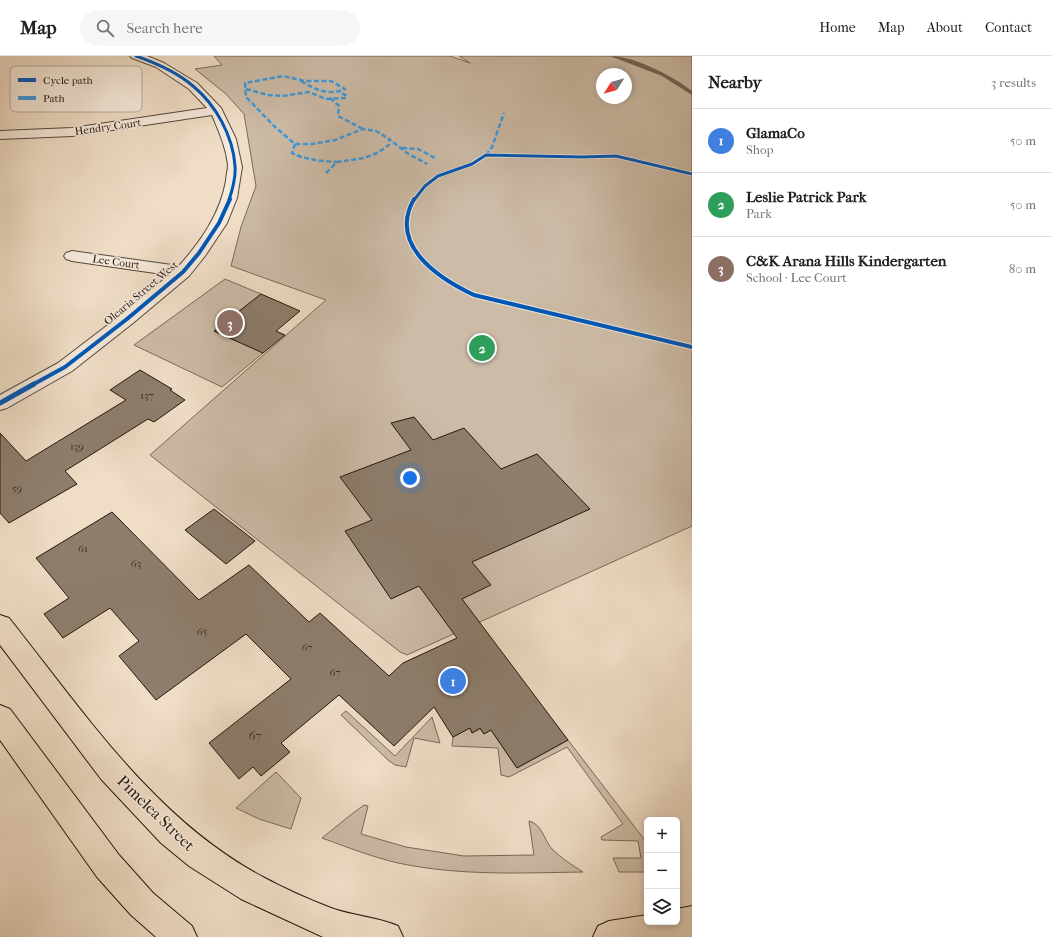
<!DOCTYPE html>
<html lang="en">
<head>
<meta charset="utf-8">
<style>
  body { margin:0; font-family:"IM FELL French Canon",serif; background:#f6f6f6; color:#202124 }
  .controls { position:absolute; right:12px; bottom:12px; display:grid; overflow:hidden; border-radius:6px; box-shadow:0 2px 6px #0003 }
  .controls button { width:36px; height:36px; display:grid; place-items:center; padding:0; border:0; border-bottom:1px solid #e0e0e0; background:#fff; color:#202124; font:20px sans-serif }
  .compass { position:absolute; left:596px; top:12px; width:36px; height:36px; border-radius:50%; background:#fff; box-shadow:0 2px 6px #0003; rotate:233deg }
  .you { position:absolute; left:410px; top:422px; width:14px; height:14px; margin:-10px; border:3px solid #fff; border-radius:50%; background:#1a73e8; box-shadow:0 0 0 6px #1a73e833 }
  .badge { display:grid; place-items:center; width:26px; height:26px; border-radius:50%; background:#8f2418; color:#fff; font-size:13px; font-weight:700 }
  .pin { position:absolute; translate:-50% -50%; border:2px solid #fff; box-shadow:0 1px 4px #0006 }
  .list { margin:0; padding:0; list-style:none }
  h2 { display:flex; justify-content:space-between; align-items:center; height:52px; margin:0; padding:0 16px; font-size:17px }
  h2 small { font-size:13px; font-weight:400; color:#757577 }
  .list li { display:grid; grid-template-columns:26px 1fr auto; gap:12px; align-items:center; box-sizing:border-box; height:64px; padding:0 16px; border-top:1px solid #e0e0e0 }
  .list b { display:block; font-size:15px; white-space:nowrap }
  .list p { margin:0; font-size:13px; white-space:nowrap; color:#757577 }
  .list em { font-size:13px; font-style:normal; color:#757577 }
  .icon { flex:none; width:22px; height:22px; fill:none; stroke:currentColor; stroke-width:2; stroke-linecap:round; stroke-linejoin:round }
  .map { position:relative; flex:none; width:692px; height:881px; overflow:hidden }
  header { display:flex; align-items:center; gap:24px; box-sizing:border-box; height:56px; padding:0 20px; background:#fff; border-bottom:1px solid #e0e0e0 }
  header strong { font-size:19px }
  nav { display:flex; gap:22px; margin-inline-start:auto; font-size:14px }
  .search { width:280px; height:36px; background:#f6f6f6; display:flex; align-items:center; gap:10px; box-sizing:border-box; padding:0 14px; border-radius:22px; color:#757577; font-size:15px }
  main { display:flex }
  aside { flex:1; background:#fff }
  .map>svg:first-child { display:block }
  .green { fill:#ccbba7; stroke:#78695a; fill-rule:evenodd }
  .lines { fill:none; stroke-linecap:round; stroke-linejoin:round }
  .stream { fill:#746656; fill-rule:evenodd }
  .building { fill:#8d7e6d; stroke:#23170d }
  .minor-casing { stroke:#56483b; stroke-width:2 }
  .primary-casing { stroke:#23170d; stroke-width:2 }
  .minor { fill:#f5e9da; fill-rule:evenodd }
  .primary { fill:#efddc6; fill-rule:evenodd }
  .quiet { stroke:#3c9ade; stroke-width:2.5; stroke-dasharray:5 2.5; stroke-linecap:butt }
  .cycleway-far2-casing { stroke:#f5e9da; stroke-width:4.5 }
  .cycleway-far1-casing { stroke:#f5e9da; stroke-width:6 }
  .cycleway-casing { stroke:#f5e9da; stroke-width:8 }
  .cycleway-far2 { stroke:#0057b8; stroke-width:3 }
  .cycleway-far1 { stroke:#0057b8; stroke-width:4 }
  .cycleway { stroke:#0057b8; stroke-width:5 }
  .labels { text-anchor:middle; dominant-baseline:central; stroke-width:3; stroke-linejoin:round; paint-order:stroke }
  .far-street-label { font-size:11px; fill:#23170d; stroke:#f5e9da }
  .number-label { font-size:11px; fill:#3e3125 }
  .near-number-label { font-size:13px; fill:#3e3125 }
  .near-street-label { font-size:16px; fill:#23170d; stroke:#f5e9da }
  .key { fill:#f5e9da; stroke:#b6aa9c; stroke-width:1 }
  .key-label { font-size:11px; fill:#23170d }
</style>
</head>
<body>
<header>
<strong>Map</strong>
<div class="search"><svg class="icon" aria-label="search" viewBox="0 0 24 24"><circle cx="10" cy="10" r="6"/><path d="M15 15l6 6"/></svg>Search here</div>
<nav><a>Home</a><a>Map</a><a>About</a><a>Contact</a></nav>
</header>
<main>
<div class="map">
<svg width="692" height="881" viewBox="0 0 692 881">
  <rect width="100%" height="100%" fill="#efddc6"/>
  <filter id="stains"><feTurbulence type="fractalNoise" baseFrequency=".005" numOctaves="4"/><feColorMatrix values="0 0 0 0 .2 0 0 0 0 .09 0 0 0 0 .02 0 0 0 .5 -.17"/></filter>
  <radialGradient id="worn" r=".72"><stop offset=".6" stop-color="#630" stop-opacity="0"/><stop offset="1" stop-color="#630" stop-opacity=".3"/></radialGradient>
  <g class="green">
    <path d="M214,0H450L470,7L459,0H692V470L407,599L400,596L150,399L326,244L231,210L241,171L256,130L244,58L226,38L195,13L222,9ZM602,18H626V42H602Z"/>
    <polygon points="225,223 261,238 214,275 263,297 222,331 134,289"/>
    <polygon points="346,655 395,700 432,661 440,687 414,682 406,711 395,709 388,704 341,659"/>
    <polygon points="470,672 472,677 480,673 484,678 491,674 517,712 568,684 647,787 647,816 619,816 613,802 641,802 638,785 602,784 601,781 623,768 567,691 509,721 501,719 498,692 452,690 453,681"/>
    <polygon points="276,716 301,742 291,773 259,763 236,752"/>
    <path d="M364,749L368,750L361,778L406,791L464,800L534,799L529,765C542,768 544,784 552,793C561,802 572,809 583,816C521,817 459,820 398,807C372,801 347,791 322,782L353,757Z"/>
  </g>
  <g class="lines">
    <path class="stream" d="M610,0C634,0 673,20 692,35V39L662,20Z"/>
  </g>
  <g class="building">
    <polygon points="261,238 300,255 276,275 285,279 263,297 214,275"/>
    <polygon points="140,314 172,333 170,334 185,344 154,366 148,363 65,415 77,428 9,467 0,457 0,377 26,405 126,344 110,334"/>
    <polygon points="414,361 433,384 464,372 501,413 537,398 590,453 472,506 491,529 462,543 568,684 517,712 491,674 484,678 480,672 472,677 470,672 453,681 434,651 394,690 339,639 281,687 290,696 261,720 253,711 239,723 209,687 291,623 246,578 156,644 119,600 139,585 110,552 63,582 44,558 69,542 36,502 112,456 199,544 249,509 309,566 320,557 389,620 403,607 457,582 419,530 391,543 345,475 372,464 340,421 411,394 391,367"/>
    <polygon points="214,453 255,485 226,508 185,474"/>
  </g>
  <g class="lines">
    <defs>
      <path id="minor" d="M130,0H147L164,7L197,27L221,52L236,83L242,111L237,142L227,167L205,200L189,220L133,267L72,315L7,352L0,354V339L58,307L121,259L169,219L72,205L66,203L64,200L66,197L72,195L179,210C201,185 220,158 226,125C226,120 228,114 228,109C226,91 219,76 212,59L72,80L0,83V75L72,72L207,52L189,33L156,11L132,2Z"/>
      <g id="primary">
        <path d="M0,559L9,562C83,655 155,764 263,821C283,832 310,844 331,852C353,860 377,861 398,870L403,881H323L241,843L189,810L161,787L101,723L0,589Z"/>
        <polygon points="0,649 10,653 119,799 153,837 192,870 197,881 156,881 131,859 97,821 0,684"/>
        <polygon points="692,850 692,881 593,881 598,870 609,865 647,859 647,866 677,866 677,853"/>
      </g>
    </defs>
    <use href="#minor" class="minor-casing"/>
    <use href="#primary" class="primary-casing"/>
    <use href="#minor" class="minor"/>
    <use href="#primary" class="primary"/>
    <g class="quiet">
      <path d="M301,25C316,34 328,40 345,33L331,25H304L283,20L245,27L246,41L275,71L295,88H312L335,84L363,73L376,75L389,83"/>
      <polyline points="246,33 268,39 282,40 309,36 326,43 345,42 347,40 339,36"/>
      <polyline points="330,42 339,50 338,60 363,73"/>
      <path d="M295,88L292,97C306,104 321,105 337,106"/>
      <polyline points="402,92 418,93 437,103"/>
      <polyline points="486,99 492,91 504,57"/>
      <polyline points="326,117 337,106 364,102 377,97 389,89 389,83 407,97 427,108"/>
    </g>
    <defs>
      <g id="cycleway-far2">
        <path d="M136,0C156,7 177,16 193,30C216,49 233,80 235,110C236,120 232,135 229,144"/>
        <polyline points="414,144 425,130 438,120 472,108 486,99 582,101 616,100 692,118"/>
      </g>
      <g id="cycleway-far1">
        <path d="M414,143C388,189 438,222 474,239L692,291"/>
        <polyline points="32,329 65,311 127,263 183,216 199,197 219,167 230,143"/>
      </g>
      <polyline id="cycleway" points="0,347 34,328"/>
    </defs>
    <use href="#cycleway-far2" class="cycleway-far2-casing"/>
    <use href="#cycleway-far1" class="cycleway-far1-casing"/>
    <use href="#cycleway" class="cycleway-casing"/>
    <use href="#cycleway-far2" class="cycleway-far2"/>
    <use href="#cycleway-far1" class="cycleway-far1"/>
    <use href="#cycleway" class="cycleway"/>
  </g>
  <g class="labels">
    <g class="far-street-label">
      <text transform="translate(108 71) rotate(-8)">Hendry Court</text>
      <text transform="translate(116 206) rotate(8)">Lee Court</text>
      <text transform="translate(141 237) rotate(-40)">Olearia Street West</text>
    </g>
    <g class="number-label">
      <text x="147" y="339">137</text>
      <text x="77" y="390">139</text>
      <text x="17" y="432">59</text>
      <text x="83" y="492">61</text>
      <text x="136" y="507">63</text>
      <text x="202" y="575">65</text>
      <text x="307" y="591">67</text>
      <text x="335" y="616">67</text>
    </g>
    <g class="near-number-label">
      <text x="255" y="679">67</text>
    </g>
    <g class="near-street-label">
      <text transform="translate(156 757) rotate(44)">Pimelea Street</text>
    </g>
  </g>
  <rect x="10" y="10" width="132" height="46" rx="6" class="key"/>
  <rect x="18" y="22" width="18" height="4" fill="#0057b8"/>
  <rect x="18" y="40" width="18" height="4" fill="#3c9ade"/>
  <g class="key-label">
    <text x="43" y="28">Cycle path</text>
    <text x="43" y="46">Path</text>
  </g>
  <rect width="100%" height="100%" filter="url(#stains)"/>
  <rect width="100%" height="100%" fill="url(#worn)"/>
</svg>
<div class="controls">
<button>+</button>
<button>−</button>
<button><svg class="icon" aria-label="layers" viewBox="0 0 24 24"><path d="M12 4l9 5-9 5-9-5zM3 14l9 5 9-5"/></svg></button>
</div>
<svg class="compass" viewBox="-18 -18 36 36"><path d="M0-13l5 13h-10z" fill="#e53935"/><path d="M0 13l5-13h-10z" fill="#757577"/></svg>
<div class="you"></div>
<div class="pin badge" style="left:453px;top:625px;background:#3f7fe0">1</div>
<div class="pin badge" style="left:482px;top:292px;background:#2e9e5b">2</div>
<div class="pin badge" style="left:230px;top:267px;background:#8d6e63">3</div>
</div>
<aside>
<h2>Nearby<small>3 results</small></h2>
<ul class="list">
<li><span class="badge" style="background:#3f7fe0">1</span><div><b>GlamaCo</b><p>Shop</p></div><em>50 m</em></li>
<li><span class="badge" style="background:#2e9e5b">2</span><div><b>Leslie Patrick Park</b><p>Park</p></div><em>50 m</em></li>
<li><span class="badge" style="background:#8d6e63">3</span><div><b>C&amp;K Arana Hills Kindergarten</b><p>School · Lee Court</p></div><em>80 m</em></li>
</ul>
</aside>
</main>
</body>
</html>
